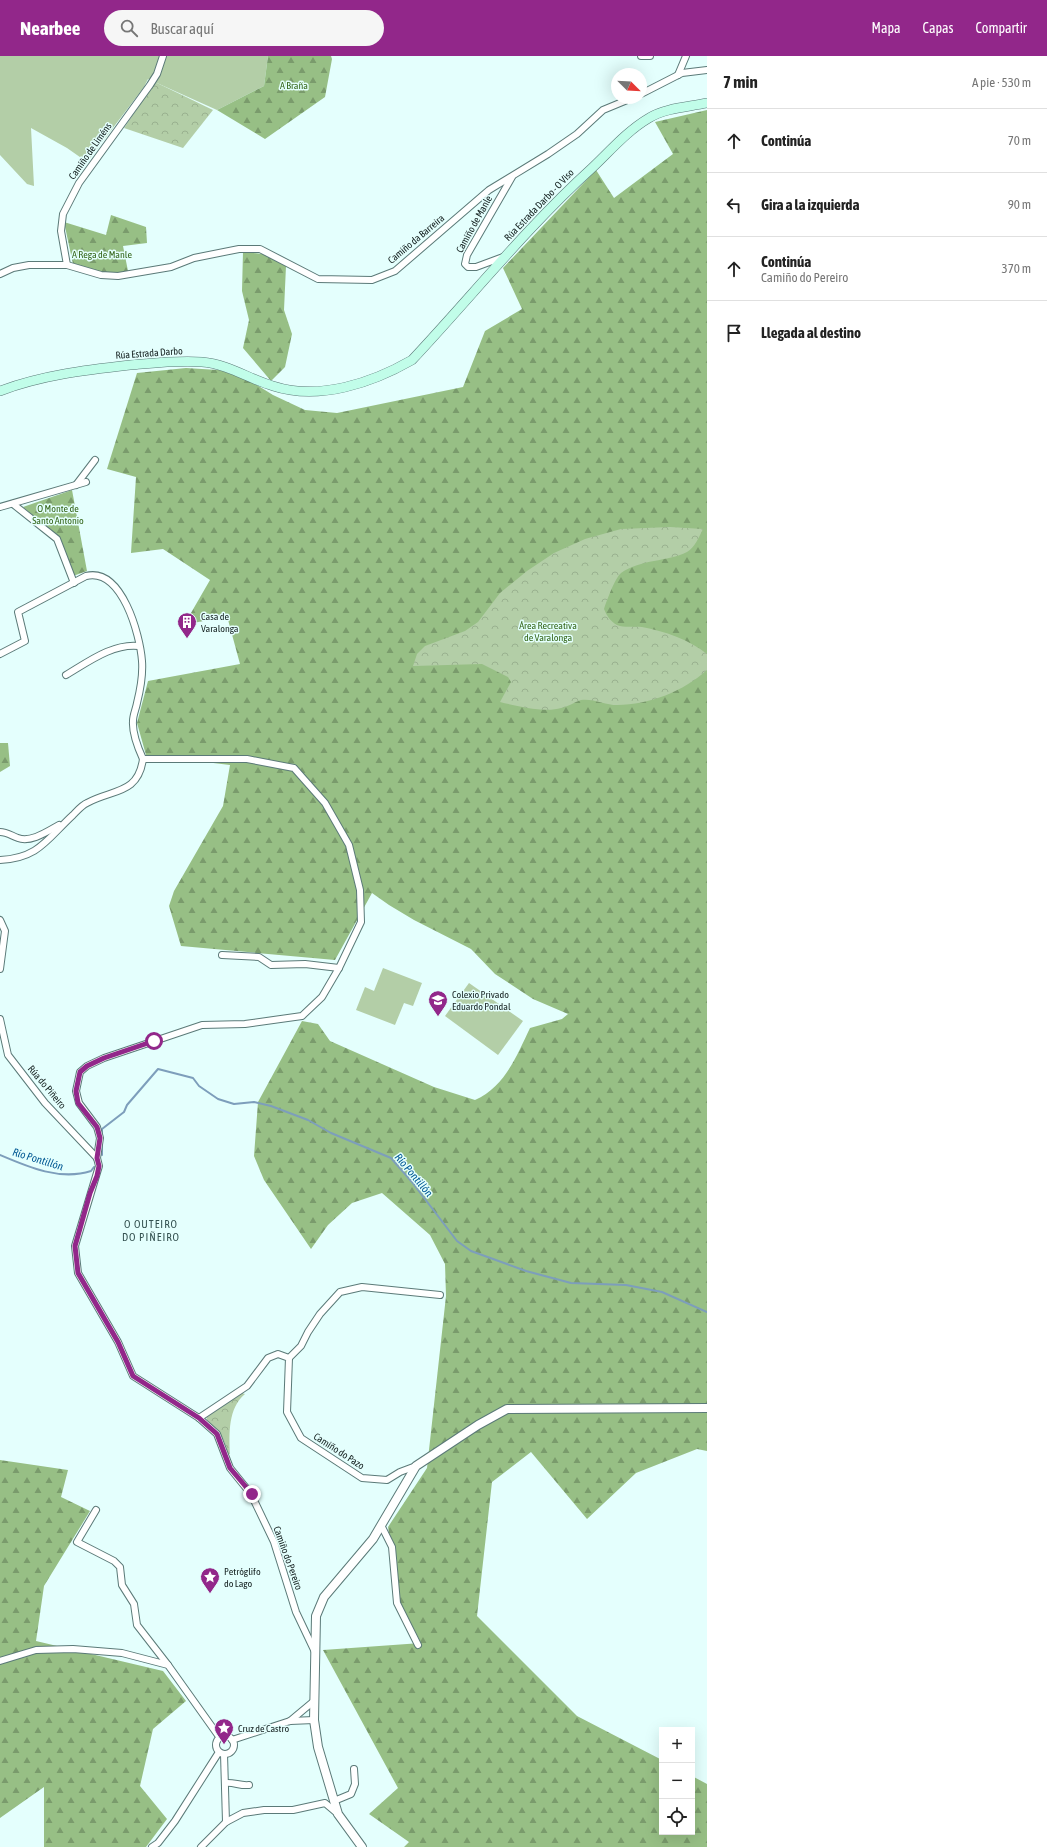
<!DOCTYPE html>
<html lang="es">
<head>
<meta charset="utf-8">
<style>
  body { margin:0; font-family:"Asap Condensed",sans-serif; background:#f6f6f6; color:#222 }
  .controls { position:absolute; right:12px; bottom:12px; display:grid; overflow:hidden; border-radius:0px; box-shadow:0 4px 16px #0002 }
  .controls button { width:36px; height:36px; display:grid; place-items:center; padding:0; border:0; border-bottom:1px solid #e0e0e0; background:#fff; color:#222; font:20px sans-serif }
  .compass { position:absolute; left:611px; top:12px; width:36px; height:36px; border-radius:50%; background:#fff; box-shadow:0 4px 16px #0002; rotate:114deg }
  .stop { position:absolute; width:12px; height:12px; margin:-9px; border:3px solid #92278a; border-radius:50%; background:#fff }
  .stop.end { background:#92278a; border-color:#fff; box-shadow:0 1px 4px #0008 }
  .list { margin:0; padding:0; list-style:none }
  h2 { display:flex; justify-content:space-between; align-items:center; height:52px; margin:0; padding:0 16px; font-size:17px }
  h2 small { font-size:13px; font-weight:400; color:#767676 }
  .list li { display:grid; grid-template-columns:26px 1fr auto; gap:12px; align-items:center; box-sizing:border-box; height:64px; padding:0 16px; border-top:1px solid #e0e0e0 }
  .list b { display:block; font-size:15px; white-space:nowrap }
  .list p { margin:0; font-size:13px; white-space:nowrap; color:#767676 }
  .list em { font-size:13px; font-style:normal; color:#767676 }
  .icon { flex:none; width:22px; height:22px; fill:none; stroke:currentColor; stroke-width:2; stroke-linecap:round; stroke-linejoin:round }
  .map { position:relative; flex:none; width:707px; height:1791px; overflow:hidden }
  header { display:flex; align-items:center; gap:24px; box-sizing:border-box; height:56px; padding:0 20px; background:#92278a; color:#fff }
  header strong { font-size:19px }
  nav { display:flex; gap:22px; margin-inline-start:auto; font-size:14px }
  .search { width:280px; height:36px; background:#f6f6f6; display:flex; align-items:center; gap:10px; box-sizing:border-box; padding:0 14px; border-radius:22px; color:#767676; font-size:15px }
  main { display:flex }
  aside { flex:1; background:#fff }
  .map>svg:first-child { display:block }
  .grass { fill:#b3cea7 }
  .forest { fill:url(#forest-firs) }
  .park { fill:url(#park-crowns) }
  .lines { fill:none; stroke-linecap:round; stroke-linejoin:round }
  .stream { stroke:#7d9ebb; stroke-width:2 }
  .minor-casing { stroke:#5b7a78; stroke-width:8 }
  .tertiary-casing { stroke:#5b7a78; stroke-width:10 }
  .secondary-casing { stroke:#5b7a78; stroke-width:10 }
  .minor { stroke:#fff; stroke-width:6 }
  .tertiary { stroke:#fff; stroke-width:8 }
  .secondary { stroke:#c1fde9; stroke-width:9 }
  .route { stroke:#92278a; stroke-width:5 }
  .labels { text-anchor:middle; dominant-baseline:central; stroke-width:3; stroke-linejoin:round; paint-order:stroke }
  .park-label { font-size:10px; fill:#356619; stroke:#e4fffd }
  .street-label { font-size:10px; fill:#152120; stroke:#e4fffd }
  .poi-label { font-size:10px; fill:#152120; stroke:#e4fffd; text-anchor:start }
  .water-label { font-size:11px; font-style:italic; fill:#005893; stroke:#e4fffd }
  .neighbourhood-label { font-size:11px; letter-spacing:1px; fill:#345150; stroke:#e4fffd }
</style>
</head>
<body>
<header>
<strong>Nearbee</strong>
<div class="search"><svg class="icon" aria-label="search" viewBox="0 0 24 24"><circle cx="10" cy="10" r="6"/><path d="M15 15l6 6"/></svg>Buscar aquí</div>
<nav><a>Mapa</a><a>Capas</a><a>Compartir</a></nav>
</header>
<main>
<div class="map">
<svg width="707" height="1791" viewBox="0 0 707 1791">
  <defs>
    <pattern id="forest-firs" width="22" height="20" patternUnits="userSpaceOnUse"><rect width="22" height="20" fill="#97bf85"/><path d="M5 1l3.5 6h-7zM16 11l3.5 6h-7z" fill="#7a9b6c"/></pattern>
    <pattern id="park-crowns" width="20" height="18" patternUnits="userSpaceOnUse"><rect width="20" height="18" fill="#b3cea7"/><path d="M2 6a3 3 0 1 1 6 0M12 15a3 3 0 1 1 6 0" fill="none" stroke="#99b18f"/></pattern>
  </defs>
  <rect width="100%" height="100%" fill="#e4fffd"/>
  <g class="grass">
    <polygon points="0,0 268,0 264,30 217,54 148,23 144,31 87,106 67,92 31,72 34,130 27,128 0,99"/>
    <polygon points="383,912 422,927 413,950 404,947 395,969 356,954 365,931 374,935"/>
    <polygon points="469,927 523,965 498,999 445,960"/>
  </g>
  <g class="forest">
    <polygon points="268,0 331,0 332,3 325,41 265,83 217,54 264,30"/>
    <path d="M707,54V1395L697,1393L636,1417L587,1463L531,1396L492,1426L477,1560L577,1660L662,1704V1776H692V1720L707,1728V1791H404L409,1786L369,1758L398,1732L323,1594L421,1587L400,1547L388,1471L427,1412L446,1240L445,1208L430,1179L382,1137L352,1147L328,1169L311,1193L264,1124L254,1100L258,1046L302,965L318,968L330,985L434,1031L475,1044C505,1031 517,999 530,972L562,963L568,958L533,943L495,918L471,893L414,864L389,849L372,837L335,904L181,890L169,850L174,835L223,750L230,709L146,699L137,667L148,625L240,608L227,560L184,569L210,524L163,493L131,497L136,421L107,413L137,317L186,312L234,315L273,339L305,354L337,357L463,331L485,275L522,253L503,212L596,114L614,142L673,98L655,66Z"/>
    <path d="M111,159L146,171L147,187L123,190L128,215C108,220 92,214 73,208L64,166L106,179Z"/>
    <polygon points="243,196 263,198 286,210 284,254 292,278 285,311 271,325 243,292 249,264 242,235"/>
    <polygon points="72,434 87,515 73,520 60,482 23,451"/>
    <polygon points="0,687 8,687 10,710 0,716"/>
    <polygon points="0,1404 68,1414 61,1441 90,1455 44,1530 36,1585 163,1615 186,1645 153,1673 140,1730 167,1763 146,1791 44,1791 44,1731 0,1762"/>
  </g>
  <g class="park">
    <polygon points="155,26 213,54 183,92 124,72"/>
    <path d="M670,471L703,473C699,481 695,491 687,496C667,506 641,503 621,517C615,522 607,544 604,553C607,560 610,565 617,569C624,572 634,570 642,571C664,575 690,584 707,598V614C684,635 649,649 617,649C606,649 592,642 581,644C574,646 568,651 561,652C545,657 517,650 500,646L511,626L508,621L482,608L413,610L417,598L425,590L465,575L478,566L500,537L527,515L554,497L585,483L621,473Z"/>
    <path d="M242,1337L245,1338C228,1352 229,1378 230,1398H228C225,1383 218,1374 207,1364L206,1360Z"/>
  </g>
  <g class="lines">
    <g class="stream">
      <polyline points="102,1079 102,1073 124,1056 127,1049 158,1013 193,1022 199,1030 218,1043 234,1048 254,1046 271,1050 308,1064 331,1077 391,1102 412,1126 457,1185 471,1195 526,1215 571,1227 626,1229 662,1236 707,1256"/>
      <path d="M0,1099C28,1111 60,1125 91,1115L94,1111"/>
      <polyline points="102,1099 102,1088"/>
    </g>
    <defs>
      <g id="minor">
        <polyline points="641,0 650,0"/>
        <polyline points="678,19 686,0"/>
        <polyline points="641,38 682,17 707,14"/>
        <polyline points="503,201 476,211 468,211 465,208 467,199 512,121"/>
        <polyline points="67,209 61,175 63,158 79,127 150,29 157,18 163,0"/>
        <polyline points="0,218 13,212 29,209 67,209 101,219 118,220 171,211 194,202 239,193 260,193 318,223 372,224 395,215 489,134 548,98 577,78 603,54 632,42"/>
        <polyline points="76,429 95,404"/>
        <polyline points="13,448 57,483 74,527"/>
        <polyline points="0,451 86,426"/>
        <path d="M0,598L25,585L18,556L86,520C122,511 140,579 142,605C143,618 140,635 137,647C136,653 133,659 133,665C132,678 138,692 143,703"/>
        <path d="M66,619C88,606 113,587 139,590"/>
        <path d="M0,776C7,776 12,780 18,782C31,787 48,775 59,769"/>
        <path d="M0,804C39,802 47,783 73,759C77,755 82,749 87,747C112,733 138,739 143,703"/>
        <polyline points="0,864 5,875 0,913"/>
        <polyline points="222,899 259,901 271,909 305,908 339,912"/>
        <polyline points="0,963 8,999 45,1047 97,1102 99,1110 75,1190 78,1217 118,1286 133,1320 199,1362 217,1378 230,1412 251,1438 274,1486 296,1556 315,1596"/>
        <polyline points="97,1102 100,1082 97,1071 79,1047 76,1035 80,1016 87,1010 104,1002 202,969 245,968 302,960 322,941 339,912 361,866 360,834 349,789 325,747 294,712 247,703 143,703"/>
        <polyline points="289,1302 301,1290 308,1276 320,1258 340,1236 362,1231 440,1239"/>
        <polyline points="199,1362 247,1330 268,1302 278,1298 289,1302 287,1356 301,1382 362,1422 387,1424 400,1416 416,1410"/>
        <polyline points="96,1454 77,1486 114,1505 120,1511 122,1529 134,1548 137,1569 168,1609"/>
        <polyline points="381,1469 392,1491 397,1547 418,1589"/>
        <polyline points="0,1605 36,1594 73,1593 122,1597 168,1609 220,1682"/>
        <polyline points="290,1665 314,1645"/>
        <circle cx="225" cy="1689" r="9"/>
        <polyline points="232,1684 290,1665 314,1664"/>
        <polyline points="224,1698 226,1766"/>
        <path d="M225,1727C234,1726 240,1730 249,1729"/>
        <polyline points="334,1745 351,1738 355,1728 354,1713"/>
        <polyline points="152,1791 158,1787 175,1765 219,1696"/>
        <polyline points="201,1791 226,1766 243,1757 264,1754 293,1754 325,1747 338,1758"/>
      </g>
      <polyline id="tertiary" points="362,1791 338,1758 318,1691 314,1664 316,1560 324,1541 373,1483 416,1410 478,1369 507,1353 707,1352"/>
      <path id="secondary" d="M0,335C42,319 86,314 130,309C154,307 178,304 202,306C228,308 249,323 273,330C319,345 372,327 412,304C472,240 527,171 592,112C610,95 627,75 649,62C665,52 688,51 707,47"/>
    </defs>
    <use href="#minor" class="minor-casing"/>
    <use href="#tertiary" class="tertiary-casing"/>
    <use href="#secondary" class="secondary-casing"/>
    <use href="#minor" class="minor"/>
    <use href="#tertiary" class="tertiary"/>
    <use href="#secondary" class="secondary"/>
  </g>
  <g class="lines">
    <polyline class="route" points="154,985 104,1002 87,1010 80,1016 76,1035 78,1047 97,1071 100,1082 97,1102 99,1110 97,1120 90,1137 75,1190 78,1217 118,1286 133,1320 199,1362 217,1378 230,1412 252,1438"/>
  </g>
  <defs>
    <symbol id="building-pin" viewBox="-11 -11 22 30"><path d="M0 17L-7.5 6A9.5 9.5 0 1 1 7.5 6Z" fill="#92278a" stroke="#e4fffd"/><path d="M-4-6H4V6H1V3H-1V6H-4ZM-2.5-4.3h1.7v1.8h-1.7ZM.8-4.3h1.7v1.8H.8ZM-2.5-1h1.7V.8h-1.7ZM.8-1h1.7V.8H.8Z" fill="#fff"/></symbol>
    <symbol id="school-pin" viewBox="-11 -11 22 30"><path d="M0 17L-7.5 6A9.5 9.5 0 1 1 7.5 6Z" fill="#92278a" stroke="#e4fffd"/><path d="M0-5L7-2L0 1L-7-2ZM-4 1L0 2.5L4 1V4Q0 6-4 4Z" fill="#fff"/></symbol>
    <symbol id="sight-pin" viewBox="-11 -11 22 30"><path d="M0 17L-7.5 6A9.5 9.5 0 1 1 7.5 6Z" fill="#92278a" stroke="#e4fffd"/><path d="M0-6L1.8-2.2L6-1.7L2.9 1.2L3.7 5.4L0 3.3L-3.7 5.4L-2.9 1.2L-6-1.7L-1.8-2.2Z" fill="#fff"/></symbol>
  </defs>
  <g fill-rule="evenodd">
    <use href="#building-pin" x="176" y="555" width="22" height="30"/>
    <use href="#school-pin" x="427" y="933" width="22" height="30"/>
    <use href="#sight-pin" x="199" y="1510" width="22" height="30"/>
    <use href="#sight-pin" x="213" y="1661" width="22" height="30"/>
  </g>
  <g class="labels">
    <g class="park-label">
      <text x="294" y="29">A Braña</text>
      <text x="102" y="198">A Rega de Manle</text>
      <text x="58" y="452">O Monte de<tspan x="58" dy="12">Santo Antonio</tspan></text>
      <text x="548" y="569">Área Recreativa<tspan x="548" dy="12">de Varalonga</tspan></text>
    </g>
    <g class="street-label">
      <text transform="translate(90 95) rotate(-55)">Camiño de Liméns</text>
      <text transform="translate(539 149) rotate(-46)">Rúa Estrada Darbo - O Viso</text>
      <text transform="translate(474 168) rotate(-61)">Camiño de Manle</text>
      <text transform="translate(416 183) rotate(-40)">Camiño da Barreira</text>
      <text transform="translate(149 297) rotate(-4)">Rúa Estrada Darbo</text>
      <text transform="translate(47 1031) rotate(50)">Rúa do Piñeiro</text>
      <text transform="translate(339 1395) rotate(33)">Camiño do Pazo</text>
      <text transform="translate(288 1502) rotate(70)">Camiño do Pereiro</text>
    </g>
    <g class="poi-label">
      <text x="201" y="560">Casa de<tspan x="201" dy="12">Varalonga</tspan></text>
      <text x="452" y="938">Colexio Privado<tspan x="452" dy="12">Eduardo Pondal</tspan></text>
      <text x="224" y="1515">Petróglifo<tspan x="224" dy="12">do Lago</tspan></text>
      <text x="238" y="1672">Cruz de Castro</text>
    </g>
    <g class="water-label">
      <text transform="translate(38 1103) rotate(17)">Río Pontillón</text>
      <text transform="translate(414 1119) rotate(50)">Río Pontillón</text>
    </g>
    <g class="neighbourhood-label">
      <text x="151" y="1168">O OUTEIRO<tspan x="151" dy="13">DO PIÑEIRO</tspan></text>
    </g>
  </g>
</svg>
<div class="controls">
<button>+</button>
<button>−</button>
<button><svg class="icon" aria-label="locate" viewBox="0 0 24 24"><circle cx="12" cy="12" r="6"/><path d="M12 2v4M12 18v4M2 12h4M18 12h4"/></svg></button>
</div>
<svg class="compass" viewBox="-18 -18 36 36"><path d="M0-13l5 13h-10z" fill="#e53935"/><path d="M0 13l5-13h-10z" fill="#767676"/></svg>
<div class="stop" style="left:154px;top:985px"></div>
<div class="stop end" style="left:252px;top:1438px"></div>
</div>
<aside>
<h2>7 min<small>A pie · 530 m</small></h2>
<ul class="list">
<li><svg class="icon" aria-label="ahead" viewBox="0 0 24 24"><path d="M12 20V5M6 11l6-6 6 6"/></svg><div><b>Continúa</b></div><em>70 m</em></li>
<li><svg class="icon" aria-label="left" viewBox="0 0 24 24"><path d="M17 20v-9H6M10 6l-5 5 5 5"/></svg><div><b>Gira a la izquierda</b></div><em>90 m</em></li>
<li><svg class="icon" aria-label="ahead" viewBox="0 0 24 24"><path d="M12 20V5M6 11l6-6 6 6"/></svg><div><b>Continúa</b><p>Camiño do Pereiro</p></div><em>370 m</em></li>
<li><svg class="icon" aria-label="arrive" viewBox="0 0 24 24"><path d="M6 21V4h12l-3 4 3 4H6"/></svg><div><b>Llegada al destino</b></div></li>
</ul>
</aside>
</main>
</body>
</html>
